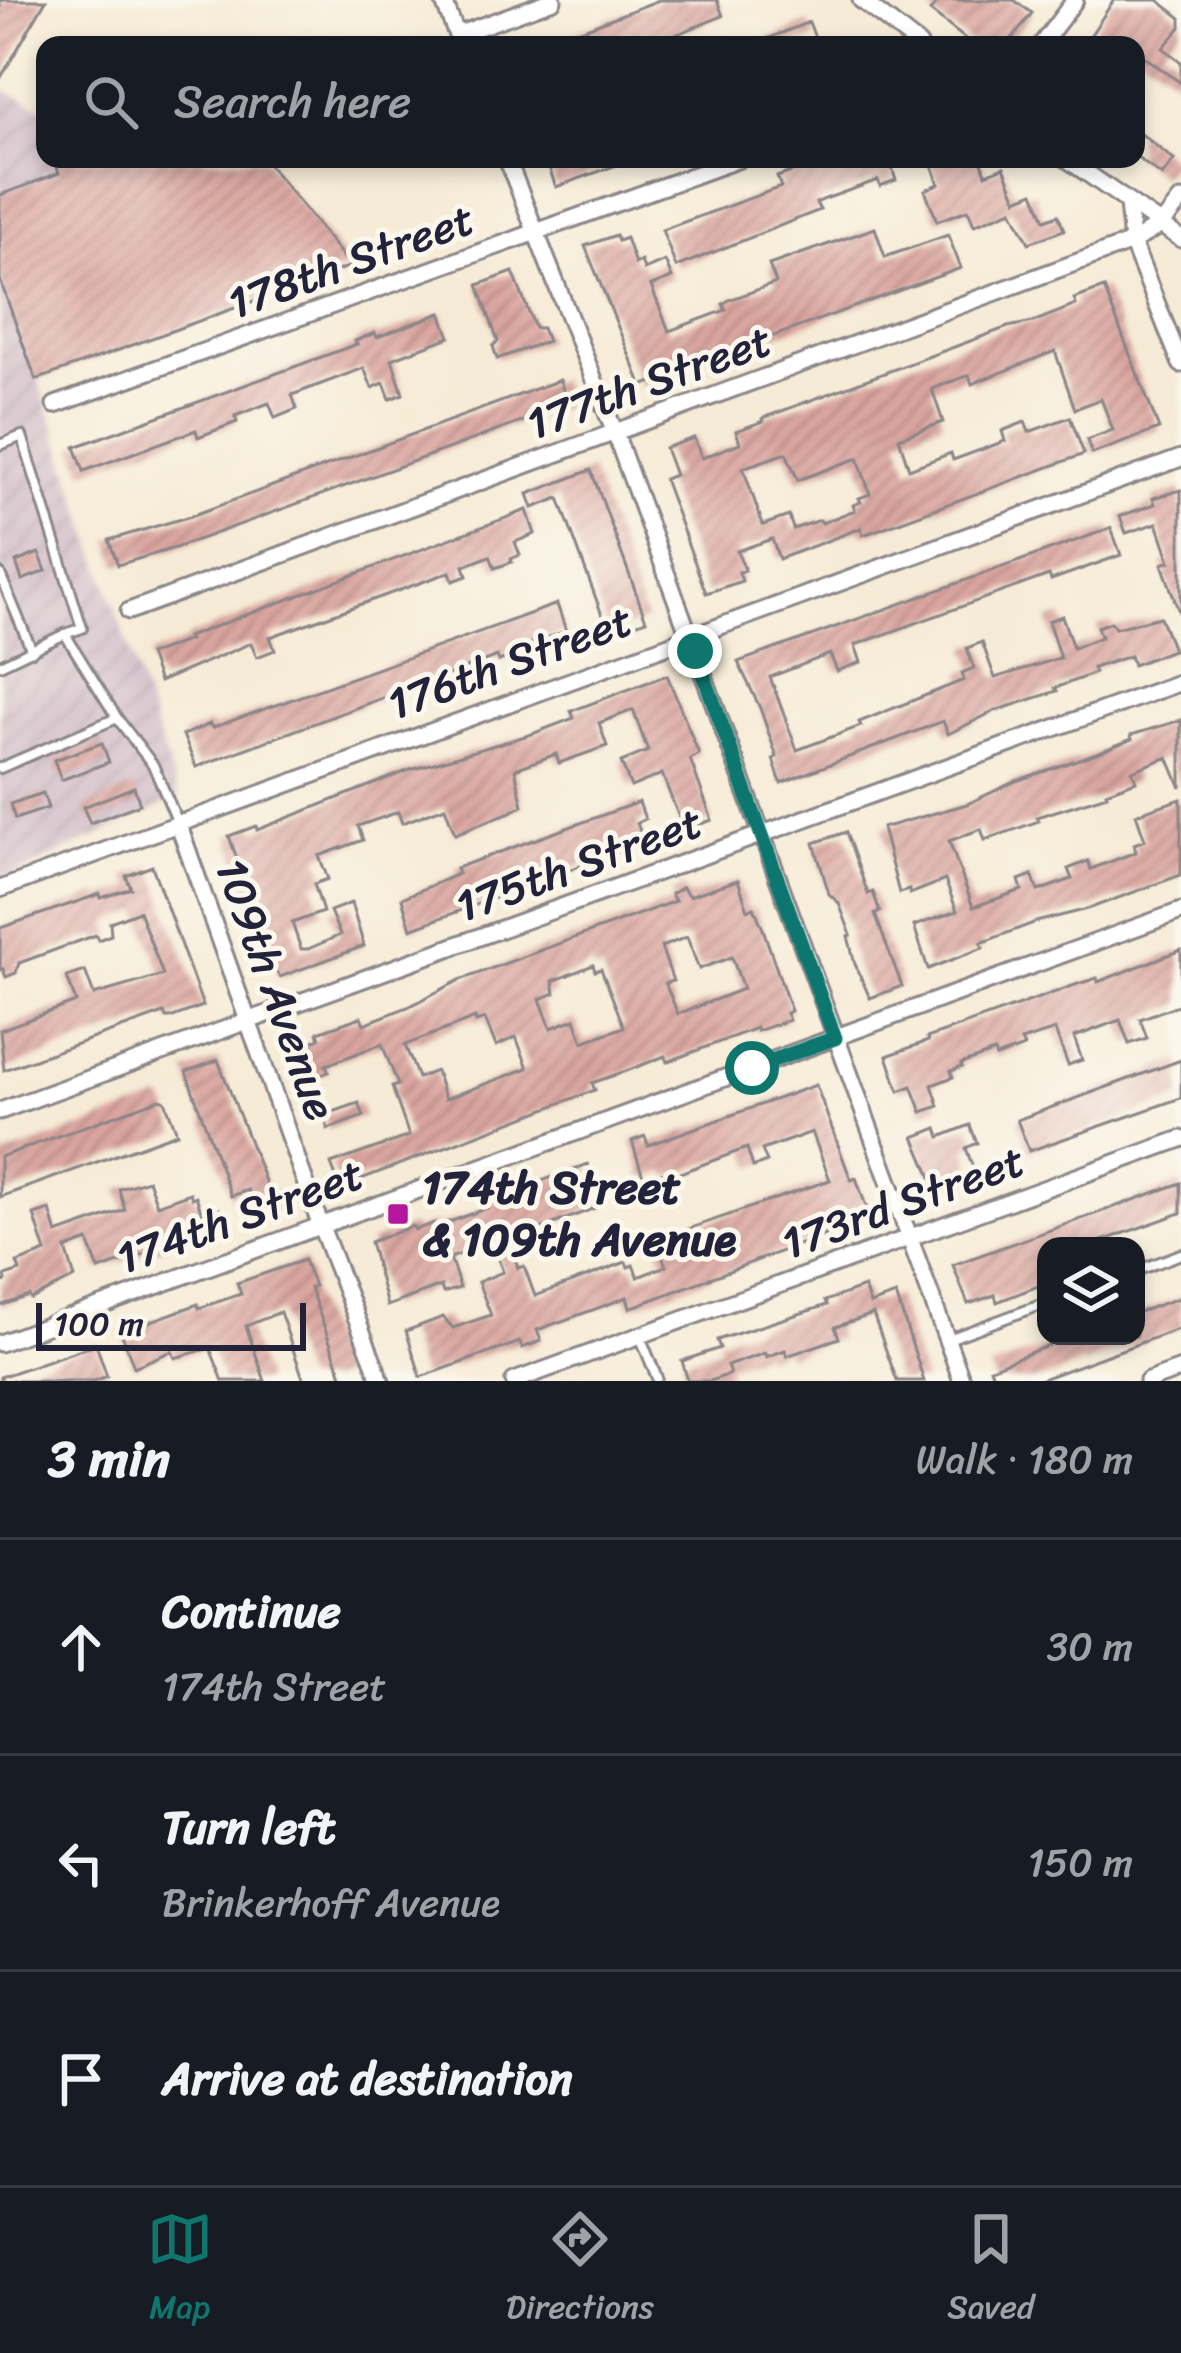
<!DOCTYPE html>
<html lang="en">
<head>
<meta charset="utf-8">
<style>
  body { margin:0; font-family:Sriracha,sans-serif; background:#20242c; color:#f1f3f6 }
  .controls { position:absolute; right:36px; bottom:36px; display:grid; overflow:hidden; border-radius:24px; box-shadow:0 6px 18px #0003 }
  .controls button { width:108px; height:108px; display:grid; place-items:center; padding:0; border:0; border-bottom:3px solid #363941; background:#171b24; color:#f1f3f6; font:60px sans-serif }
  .scale { position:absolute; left:36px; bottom:30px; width:270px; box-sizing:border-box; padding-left:12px; border:6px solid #22223b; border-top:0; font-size:33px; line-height:42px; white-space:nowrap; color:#22223b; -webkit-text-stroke:9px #fbf7ec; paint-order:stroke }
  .stop { position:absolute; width:36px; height:36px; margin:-27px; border:9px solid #0f766e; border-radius:50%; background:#fff }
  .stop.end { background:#0f766e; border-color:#fff; box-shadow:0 3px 12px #0008 }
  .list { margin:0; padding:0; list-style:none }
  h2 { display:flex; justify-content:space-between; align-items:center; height:156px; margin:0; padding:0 48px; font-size:51px }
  h2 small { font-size:39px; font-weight:400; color:#9ea1a6 }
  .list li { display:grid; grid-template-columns:78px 1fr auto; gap:36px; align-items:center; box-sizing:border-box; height:216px; padding:0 48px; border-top:3px solid #363941 }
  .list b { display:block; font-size:45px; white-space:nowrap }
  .list p { margin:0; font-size:39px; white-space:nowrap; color:#9ea1a6 }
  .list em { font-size:39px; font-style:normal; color:#9ea1a6 }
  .icon { flex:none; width:66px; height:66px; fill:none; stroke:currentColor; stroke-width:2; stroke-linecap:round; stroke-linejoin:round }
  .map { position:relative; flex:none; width:1181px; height:1381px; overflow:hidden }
  .search { position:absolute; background:#171b24; box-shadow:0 6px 18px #0003; left:36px; right:36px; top:36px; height:132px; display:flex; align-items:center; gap:30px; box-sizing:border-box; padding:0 42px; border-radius:24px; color:#9ea1a6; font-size:45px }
  .sheet { height:804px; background:#171b24 }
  nav { display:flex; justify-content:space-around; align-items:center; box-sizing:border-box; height:168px; border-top:3px solid #363941; background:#171b24; font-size:33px; color:#9ea1a6 }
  nav a { display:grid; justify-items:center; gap:6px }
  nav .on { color:#0f766e }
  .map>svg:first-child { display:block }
  .industrial { fill:url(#industrial-furrows) }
  .building { fill:url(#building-hatch); fill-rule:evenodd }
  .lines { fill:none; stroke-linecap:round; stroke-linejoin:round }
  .service-casing { stroke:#8c8688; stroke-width:14 }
  .minor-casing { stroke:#8c8688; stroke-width:21 }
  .service { stroke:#fff; stroke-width:8 }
  .minor { stroke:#fff; stroke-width:15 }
  .route { stroke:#0f766e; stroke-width:15 }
  .poi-dot { fill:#b5179e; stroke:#fbf7ec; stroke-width:4.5 }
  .labels { text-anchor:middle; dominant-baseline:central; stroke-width:10; stroke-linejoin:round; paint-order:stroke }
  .street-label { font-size:45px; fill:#22223b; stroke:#fbf7ec }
  .poi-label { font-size:45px; font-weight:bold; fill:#22223b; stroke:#fbf7ec; text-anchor:start }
</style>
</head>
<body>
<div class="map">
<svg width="1181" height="1381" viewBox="0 0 1181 1381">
  <defs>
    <pattern id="industrial-furrows" width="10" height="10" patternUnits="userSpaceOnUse" patternTransform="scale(3)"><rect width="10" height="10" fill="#d1bdc9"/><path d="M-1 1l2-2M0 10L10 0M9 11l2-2" fill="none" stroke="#b3a2ae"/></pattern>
    <pattern id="building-hatch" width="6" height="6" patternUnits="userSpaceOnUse" patternTransform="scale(3)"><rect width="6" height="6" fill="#dca6a0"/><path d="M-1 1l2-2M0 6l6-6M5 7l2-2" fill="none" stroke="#b28784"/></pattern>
  </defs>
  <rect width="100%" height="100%" fill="#fbf7ec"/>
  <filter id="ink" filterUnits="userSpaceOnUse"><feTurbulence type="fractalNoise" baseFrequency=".00833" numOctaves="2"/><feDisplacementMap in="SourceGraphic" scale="24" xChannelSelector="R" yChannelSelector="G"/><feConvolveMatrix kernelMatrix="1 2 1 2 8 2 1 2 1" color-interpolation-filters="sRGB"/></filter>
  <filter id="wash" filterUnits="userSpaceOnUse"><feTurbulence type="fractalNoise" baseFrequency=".004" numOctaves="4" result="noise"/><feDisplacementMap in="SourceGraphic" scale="48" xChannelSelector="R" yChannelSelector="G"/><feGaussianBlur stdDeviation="2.7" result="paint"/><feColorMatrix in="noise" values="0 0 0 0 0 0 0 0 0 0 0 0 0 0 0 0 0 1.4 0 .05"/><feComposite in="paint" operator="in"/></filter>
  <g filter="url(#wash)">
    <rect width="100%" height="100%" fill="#f6ebd6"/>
    <g class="industrial">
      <polygon points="0,88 45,109 45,159 54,159 59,173 0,195"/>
      <polygon points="0,280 41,387 179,798 5,879 0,872"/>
    </g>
    <g id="blocks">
      <g class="building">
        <polygon points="0,0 46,0 0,79"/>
        <polygon points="659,0 717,0 723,16 657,42 658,45 542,45"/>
        <polygon points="939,0 1014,0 1032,13 1007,45 973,45 930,11"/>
        <polygon points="1114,0 1158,0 1181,18 1181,27 1163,48 1181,62 1181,83 1136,51 1136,45 1084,45"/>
        <polygon points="809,22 815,38 794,45 752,45"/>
        <polygon points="1136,130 1174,160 1162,176 1136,157"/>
        <polygon points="54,159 264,159 351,266 36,380 0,280 0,195 59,173"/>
        <polygon points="546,159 628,159 628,161 556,187"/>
        <polygon points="827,159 889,159 896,180 880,186 878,180 825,199 816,203 820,210 676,267 662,230 781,187 777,177"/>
        <polygon points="930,159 981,159 986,174 1004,167 1017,199 1034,192 1045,220 1058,215 1064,230 1029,243 1012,210 974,225 968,210 937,221 925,190 939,184"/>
        <polygon points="875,228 885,257 948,235 961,268 738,349 736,346 696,361 697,365 642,386 585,246 616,235 618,241 626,238 635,264 641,261 644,270 665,261 672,278 651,286 669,331 726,310 723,304 729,300 776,283 769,265"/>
        <polygon points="513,272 535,328 542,328 547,341 497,359 493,346 498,341 478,285"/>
        <path d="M1104,288L1159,429L1092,454L1087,440L1113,430L1101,399L1075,409L1055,351L972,384L969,375L932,389L943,422L899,438L909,469L951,453L953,460L1005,441L1002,431L1025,422L1029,432L1070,417L1084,454L880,529L863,535L861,528L779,559L772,539L737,551L745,570L739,572L742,581L706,593L664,479L675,475L665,448L694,438L702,458L740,443L736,431L764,421L763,418L1008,327L1033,322L1076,305L1074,299ZM786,453L798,480L858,458L870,494L859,498L861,502L853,505L855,510L822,523L820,520L793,529L789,516L763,525L743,468Z"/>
        <polygon points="441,313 450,337 392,359 403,394 390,399 384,383 372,388 364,368 292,395 297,409 275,418 269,403 235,416 237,422 198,437 196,430 84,471 75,447 357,344 355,341 375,333 377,337"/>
        <polygon points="560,380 568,405 178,547 118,565 109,540 191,516"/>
        <polygon points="591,470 646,620 609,634 559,498 533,508 528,494"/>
        <polygon points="1181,490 1181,612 1179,612 1162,564 1170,561 1157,523 1126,533 1120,516 1155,504 1153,498"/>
        <polygon points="527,510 535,534 515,542 520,555 511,559 512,562 495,568 490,556 464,566 467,576 453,581 450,572 270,637 275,650 257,657 251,643 159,682 149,655 189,640 187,637"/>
        <polygon points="1111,528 1121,555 1051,580 1049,575 855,645 861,662 837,671 830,654 770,677 797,750 861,726 859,722 964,680 962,673 974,668 967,648 982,642 995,678 1060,658 1048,621 1062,616 1073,648 1101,637 1097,627 1111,622 1115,628 1160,617 1173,650 1133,665 1130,656 1093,668 1095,673 1055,688 1057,691 995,711 948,734 943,721 781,783 773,759 777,757 760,708 738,662"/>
        <polygon points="39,553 46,571 22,580 16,562"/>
        <polygon points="557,604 566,631 525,646 526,651 499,661 497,656 442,677 442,682 424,689 420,684 196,767 183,735 210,724 212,728"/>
        <polygon points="667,675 699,754 690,759 712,820 684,830 662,774 631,787 621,762 648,751 633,710 599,723 607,746 559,763 556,754 515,769 523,806 508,813 455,834 445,807 402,823 398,812 358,826 363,840 319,856 328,879 314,884 323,912 292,923 301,949 308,949 340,935 330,911 351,903 364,946 280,977 275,970 229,836 256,826 257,830 407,771 532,734 574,718 571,711"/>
        <polygon points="1181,720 1181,788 1168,757 1132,771 1136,781 1106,792 1107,795 1037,817 1039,821 985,840 981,829 949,841 973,907 1022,890 1019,880 1032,875 1038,891 1072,879 1068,869 1088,861 1091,869 1136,852 1134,844 1145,840 1136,814 1181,799 1181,875 1088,909 1036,922 981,943 983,948 928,969 914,926 957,911 945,880 910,894 909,890 899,893 882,828 967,804 1016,781 1102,751 1132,739 1131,735"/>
        <polygon points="102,743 109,762 61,780 54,760"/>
        <polygon points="134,787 140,804 90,823 83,807"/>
        <polygon points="43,793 48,808 15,819 10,804"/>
        <polygon points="639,802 645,819 637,823 644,842 411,929 402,898 458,874 456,868"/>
        <polygon points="846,832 868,894 873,892 880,912 875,914 902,986 870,998 855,964 848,936 851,935 839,903 829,894 814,843"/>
        <polygon points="152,866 203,1006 170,1018 166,1018 164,1013 4,1070 0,1030 76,1002 67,977 85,971 94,995 163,975 139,911 110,922 111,935 98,940 96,935 19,963 16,973 6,977 3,969 0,970 0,928 100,894 101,898 131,888 126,876"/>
        <path d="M738,880L748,910L754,907L763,929L791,1011L786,1013L789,1020L757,1031L756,1028L667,1062L665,1056L629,1070L592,1083L595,1090L340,1187L331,1164L409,1136L392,1087L398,1085L382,1044L326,1065L329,1072L300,1083L289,1052L320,1038L318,1032L361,1017L364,1024L408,1007L460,980L675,901L671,894L682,887L689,896ZM687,937L699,969L732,957L743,989L678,1014L665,983L673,981L661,947ZM593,965L595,971L601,969L624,1027L583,1042L575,1019L551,1028L540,999L555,993L553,981ZM475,1018L476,1022L485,1019L496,1046L516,1037L528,1068L445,1099L436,1071L418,1078L405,1045Z"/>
        <polygon points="1181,950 1181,1004 1140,1019 1147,1038 1129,1044 1120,1020 1074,1037 1082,1060 1068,1065 1055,1030 1021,1041 1024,1047 996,1057 994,1052 961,1064 962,1067 951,1071 953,1077 932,1085 939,1106 922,1112 912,1086 899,1091 887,1056 928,1041 927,1038 1078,984 1097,978 1098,982"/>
        <polygon points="218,1060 270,1194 277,1192 283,1209 258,1218 248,1190 231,1196 186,1072"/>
        <polygon points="1181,1060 1181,1098 1029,1151 1017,1120"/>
        <polygon points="816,1085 851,1180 856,1178 867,1209 861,1211 865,1220 630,1308 627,1297 609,1304 537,1330 541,1341 522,1348 520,1342 421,1377 406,1331 443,1317 453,1328 491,1315 478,1282 503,1272 492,1243 450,1258 460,1288 443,1293 441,1286 387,1306 370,1242 413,1226 415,1230 434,1223 436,1227 487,1208 484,1202 588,1164 600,1206 509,1241 518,1268 524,1266 535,1296 626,1262 628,1267 633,1265 638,1277 666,1266 656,1240 830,1180 812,1132 762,1150 767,1162 753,1167 747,1148 669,1177 667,1171 648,1178 643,1176 632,1141 645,1136 648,1145"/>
        <polygon points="160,1099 165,1101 177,1133 0,1197 0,1157"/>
        <polygon points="359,1103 364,1116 328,1129 324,1115"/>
        <polygon points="970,1125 977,1143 966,1148 977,1179 938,1193 914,1137 937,1128 940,1137"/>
        <polygon points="148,1180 157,1205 190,1193 192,1198 196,1196 202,1214 219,1209 225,1225 99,1270 88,1241 66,1249 75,1278 31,1299 29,1296 0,1306 0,1283 6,1281 5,1276 20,1271 17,1263 46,1252 34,1215 50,1210 57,1234 125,1210 119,1189"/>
        <polygon points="1181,1183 1181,1213 1102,1241 1104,1246 1046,1246 1046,1283 997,1302 995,1295 968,1304 953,1265"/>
        <polygon points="304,1260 314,1286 310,1288 342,1375 327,1381 304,1381 280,1312 246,1326 265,1381 223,1381 210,1348 175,1358 172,1351 134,1367 121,1332 198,1304 199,1308 241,1294 237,1283"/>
        <polygon points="864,1287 870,1304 896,1295 924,1381 897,1381 873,1314 835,1327 839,1338 787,1356 785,1350 766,1357 765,1353 727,1366 730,1374 710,1381 688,1381 682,1361 720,1348 717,1340 827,1305 825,1301"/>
        <polygon points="1181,1297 1181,1328 1037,1381 995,1381 990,1368 1074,1336 1136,1336 1136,1313"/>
        <polygon points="96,1344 107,1376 94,1381 0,1381 0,1377"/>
      </g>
    </g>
  </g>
  <g filter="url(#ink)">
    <use href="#blocks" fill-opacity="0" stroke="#8c8688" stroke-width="3"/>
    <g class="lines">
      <defs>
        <g id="service">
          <polyline points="0,445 22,436 82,628 65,634"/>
          <polyline points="0,574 32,651"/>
          <polyline points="0,665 65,634 117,718 153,765 178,823"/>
          <polyline points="0,768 117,718"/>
          <polyline points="1136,1271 1181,1254"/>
          <polyline points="640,1336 657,1378"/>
          <polyline points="946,1340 1046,1303"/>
        </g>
        <g id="minor">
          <polyline points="443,0 461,45"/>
          <polyline points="861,0 919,45"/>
          <polyline points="457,35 553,0"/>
          <polyline points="1041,45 1075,0"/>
          <polyline points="507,159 615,433 962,1381"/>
          <polyline points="1067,159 1181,239"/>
          <polyline points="1128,204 1132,242 1181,364"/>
          <polyline points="55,405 739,159"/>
          <polyline points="129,611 1132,242 1162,224 1181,200"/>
          <polyline points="178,823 320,1224 381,1381"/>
          <polyline points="0,889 1181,458"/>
          <polyline points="0,1111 1181,682"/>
          <polyline points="0,1343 1181,911"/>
          <polyline points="514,1381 1181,1139"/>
          <polyline points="1148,1381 1181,1369"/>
        </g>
      </defs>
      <use href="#service" class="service-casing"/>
      <use href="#minor" class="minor-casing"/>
      <use href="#service" class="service"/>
      <use href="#minor" class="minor"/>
    </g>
  </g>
  <g class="lines" filter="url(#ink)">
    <polyline class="route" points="695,651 835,1038 752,1068"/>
  </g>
  <rect class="poi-dot" x="386" y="1202" width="24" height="24" rx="6"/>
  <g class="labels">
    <g class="street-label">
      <text transform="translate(351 261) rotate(-20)">178th Street</text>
      <text transform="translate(649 382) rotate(-20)">177th Street</text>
      <text transform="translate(510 662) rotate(-20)">176th Street</text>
      <text transform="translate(579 864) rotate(-20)">175th Street</text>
      <text transform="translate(276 989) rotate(70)">109th Avenue</text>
      <text transform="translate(903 1202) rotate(-20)">173rd Street</text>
      <text transform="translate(240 1216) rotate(-20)">174th Street</text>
    </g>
    <g class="poi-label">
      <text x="422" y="1188">174th Street<tspan x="422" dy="52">&amp; 109th Avenue</tspan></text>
    </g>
  </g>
</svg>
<div class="controls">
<button><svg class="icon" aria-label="layers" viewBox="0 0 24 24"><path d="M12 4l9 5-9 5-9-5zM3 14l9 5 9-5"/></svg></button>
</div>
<div class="scale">100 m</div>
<div class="stop" style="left:752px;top:1068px"></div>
<div class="stop end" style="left:695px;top:651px"></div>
<div class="search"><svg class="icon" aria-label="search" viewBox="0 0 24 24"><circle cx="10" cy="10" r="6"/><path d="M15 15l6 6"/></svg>Search here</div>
</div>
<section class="sheet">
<h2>3 min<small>Walk · 180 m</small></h2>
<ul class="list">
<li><svg class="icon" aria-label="ahead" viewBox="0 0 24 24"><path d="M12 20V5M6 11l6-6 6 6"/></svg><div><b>Continue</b><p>174th Street</p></div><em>30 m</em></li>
<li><svg class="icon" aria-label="left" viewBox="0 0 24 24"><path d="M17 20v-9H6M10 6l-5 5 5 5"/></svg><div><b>Turn left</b><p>Brinkerhoff Avenue</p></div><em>150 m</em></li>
<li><svg class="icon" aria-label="arrive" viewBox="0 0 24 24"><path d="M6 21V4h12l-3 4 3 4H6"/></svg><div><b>Arrive at destination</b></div></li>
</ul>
</section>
<nav>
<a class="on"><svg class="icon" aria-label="map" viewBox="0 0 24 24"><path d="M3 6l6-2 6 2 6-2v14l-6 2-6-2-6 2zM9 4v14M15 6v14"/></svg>Map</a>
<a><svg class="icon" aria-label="directions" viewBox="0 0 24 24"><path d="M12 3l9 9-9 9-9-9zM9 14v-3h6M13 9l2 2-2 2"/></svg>Directions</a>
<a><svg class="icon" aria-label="saved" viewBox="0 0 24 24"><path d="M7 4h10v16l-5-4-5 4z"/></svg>Saved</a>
</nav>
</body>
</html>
